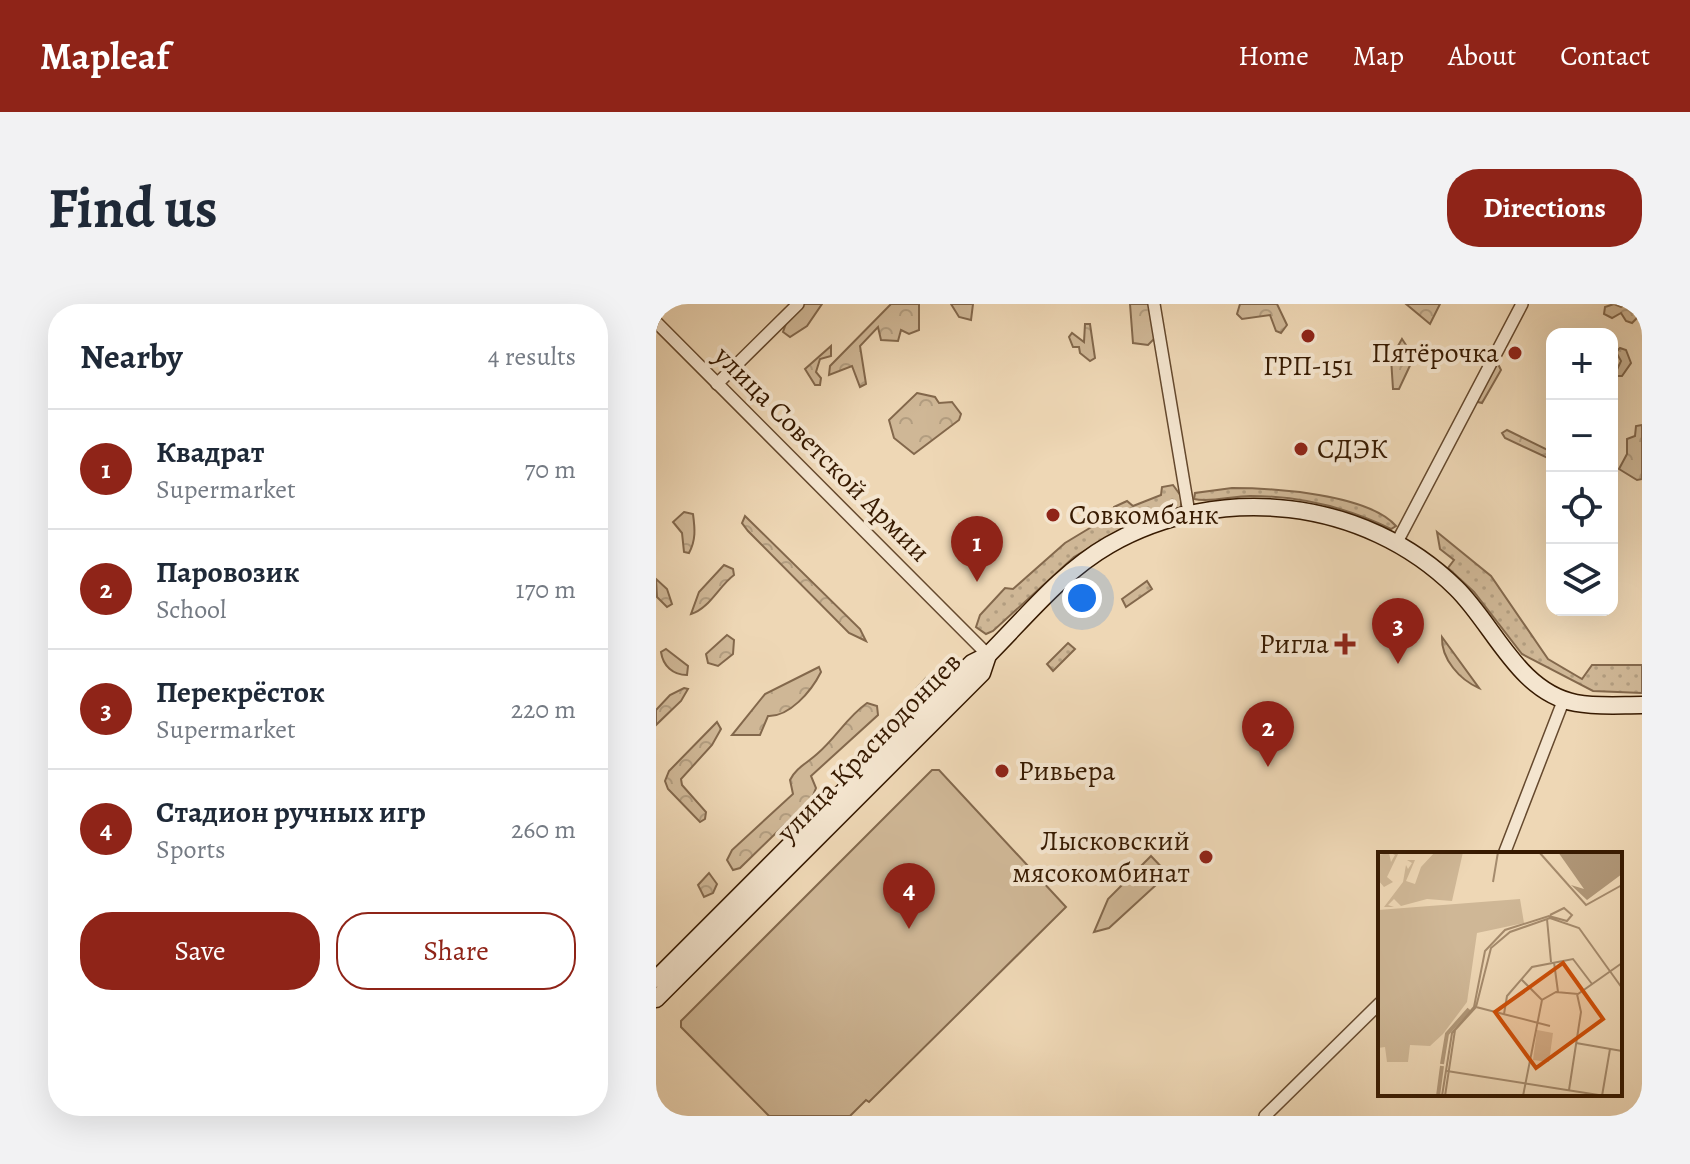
<!DOCTYPE html>
<html lang="en">
<head>
<meta charset="utf-8">
<style>
  body { margin:0; font-family:Alegreya,serif; background:#f2f2f3; color:#1f2937 }
  .controls { position:absolute; right:24px; top:24px; display:grid; overflow:hidden; border-radius:16px; box-shadow:0 8px 32px #0002 }
  .controls button { width:72px; height:72px; display:grid; place-items:center; padding:0; border:0; border-bottom:2px solid #e0e1e3; background:#fff; color:#1f2937; font:40px sans-serif }
  .you { position:absolute; left:426px; top:294px; width:28px; height:28px; margin:-20px; border:6px solid #fff; border-radius:50%; background:#1a73e8; box-shadow:0 0 0 12px #1a73e833 }
  .badge { display:grid; place-items:center; width:52px; height:52px; border-radius:50%; background:#8f2418; color:#fff; font-size:26px; font-weight:700 }
  .pin { position:absolute; translate:-50% -66px; filter:drop-shadow(0 2px 4px #0008) }
  .pin::after { content:''; position:absolute; top:42px; width:28px; height:24px; background:inherit; clip-path:polygon(0 0,100% 0,50% 100%) }
  .list { margin:0; padding:0; list-style:none }
  h2 { display:flex; justify-content:space-between; align-items:center; height:104px; margin:0; padding:0 32px; font-size:34px }
  h2 small { font-size:26px; font-weight:400; color:#747a83 }
  .list li { display:grid; grid-template-columns:52px 1fr auto; gap:24px; align-items:center; box-sizing:border-box; height:120px; padding:0 32px; border-top:2px solid #e0e1e3 }
  .list b { display:block; font-size:30px; white-space:nowrap }
  .list p { margin:0; font-size:26px; white-space:nowrap; color:#747a83 }
  .list em { font-size:26px; font-style:normal; color:#747a83 }
  .actions { display:flex; gap:16px; padding:24px 32px }
  .actions a { flex:1; padding:18px 0; border:2px solid #8f2418; border-radius:32px; text-align:center; font-size:28px; color:#8f2418 }
  .actions .main { background:#8f2418; color:#fff }
  .icon { flex:none; width:44px; height:44px; fill:none; stroke:currentColor; stroke-width:2; stroke-linecap:round; stroke-linejoin:round }
  .map { position:relative; flex:none; width:986px; height:812px; overflow:hidden; border-radius:32px }
  header { display:flex; align-items:center; gap:48px; box-sizing:border-box; height:112px; padding:0 40px; background:#8f2418; color:#fff }
  header strong { font-size:38px }
  nav { display:flex; gap:44px; margin-inline-start:auto; font-size:28px }
  .intro { display:flex; align-items:center; justify-content:space-between; box-sizing:border-box; height:192px; padding:0 48px }
  h1 { margin:0; font-size:56px }
  .button { padding:20px 36px; border-radius:32px; background:#8f2418; color:#fff; font-size:28px; font-weight:700 }
  main { display:flex; gap:48px; padding:0 48px }
  aside { flex:1; background:#fff; border-radius:32px; box-shadow:0 8px 32px #0002 }
  .map>svg:first-child { display:block }
  .grass { fill:url(#grass-dots); stroke:#83684c; stroke-width:2 }
  .forest { fill:url(#forest-crowns); stroke:#83684c; stroke-width:2 }
  .green { fill:#cfb796; stroke:#83684c; stroke-width:2 }
  .lines { fill:none; stroke-linecap:round; stroke-linejoin:round }
  .minor-casing { stroke:#65492e; stroke-width:14 }
  .secondary-casing { stroke:#371a01; stroke-width:19 }
  .minor { stroke:#f4e5cf; stroke-width:11 }
  .secondary { stroke:#f4e5cf; stroke-width:16 }
  .poi-dot { fill:#8f2418; stroke:#f4e5cf; stroke-width:3 }
  .labels { text-anchor:middle; dominant-baseline:central; stroke-width:8; stroke-linejoin:round; paint-order:stroke }
  .poi-label { font-size:28px; fill:#371a01; stroke:#f4e5cf; text-anchor:end }
  .street-label { font-size:28px; fill:#371a01; stroke:#f4e5cf }
  .inset-river { fill:none; stroke:#b09778; stroke-width:4 }
  .inset-road { fill:none; stroke:#a58b6d; stroke-width:2 }
  .view { fill:#cd500a; fill-opacity:0.15; stroke:#cd500a; stroke-width:4 }
  .inset-edge { fill:none; stroke:#371a01; stroke-width:4 }
</style>
</head>
<body>
<header>
<strong>Mapleaf</strong>
<nav><a>Home</a><a>Map</a><a>About</a><a>Contact</a></nav>
</header>
<div class="intro"><h1>Find us</h1><a class="button">Directions</a></div>
<main>
<aside>
<h2>Nearby<small>4 results</small></h2>
<ul class="list">
<li><span class="badge">1</span><div><b>Квадрат</b><p>Supermarket</p></div><em>70 m</em></li>
<li><span class="badge">2</span><div><b>Паровозик</b><p>School</p></div><em>170 m</em></li>
<li><span class="badge">3</span><div><b>Перекрёсток</b><p>Supermarket</p></div><em>220 m</em></li>
<li><span class="badge">4</span><div><b>Стадион ручных игр</b><p>Sports</p></div><em>260 m</em></li>
</ul>
<div class="actions"><a class="main">Save</a><a>Share</a></div>
</aside>
<div class="map">
<svg width="986" height="812" viewBox="0 0 986 812">
  <defs>
    <pattern id="grass-dots" width="8" height="8" patternUnits="userSpaceOnUse" patternTransform="scale(2)"><rect width="8" height="8" fill="#cfb796"/><path d="M2 2h.1M6 6h.1" fill="none" stroke="#b29d80" stroke-width="1.8" stroke-linecap="round"/></pattern>
    <pattern id="forest-crowns" width="20" height="18" patternUnits="userSpaceOnUse" patternTransform="scale(2)"><rect width="20" height="18" fill="#cfb796"/><path d="M2 6a3 3 0 1 1 6 0M12 15a3 3 0 1 1 6 0" fill="none" stroke="#b29d80"/></pattern>
  </defs>
  <rect width="100%" height="100%" fill="#eed7b5"/>
  <filter id="stains"><feTurbulence type="fractalNoise" baseFrequency=".0025" numOctaves="4"/><feColorMatrix values="0 0 0 0 .2 0 0 0 0 .09 0 0 0 0 .02 0 0 0 .5 -.17"/></filter>
  <radialGradient id="worn" r=".72"><stop offset=".6" stop-color="#630" stop-opacity="0"/><stop offset="1" stop-color="#630" stop-opacity=".3"/></radialGradient>
  <g class="grass">
    <polygon points="517,181 525,192 525,203 461,228 418,253 337,327 330,330 320,323 324,311 349,284 357,285 409,239 457,210 458,203 471,197 477,202 505,191 506,183"/>
    <path d="M576,184C617,184 712,190 740,222L735,225C690,203 644,192 594,192C576,192 554,199 538,195L539,189Z"/>
    <polygon points="781,228 835,272 892,355 926,375 936,361 986,361 986,389 937,387 866,350 818,288 792,264 798,256 784,245"/>
    <polygon points="491,277 496,285 470,303 466,295"/>
    <path d="M786,333L823,384C804,376 785,355 786,333Z"/>
    <polygon points="412,339 419,345 397,367 391,360"/>
  </g>
  <g class="forest">
    <polygon points="145,0 166,0 151,22 134,33 127,28 132,14"/>
    <polygon points="235,0 263,0 263,26 253,30 245,26 242,37 225,36 222,23 204,42 210,80 204,83 196,62 173,71 174,62"/>
    <polygon points="295,0 317,0 315,16 303,13"/>
    <polygon points="474,0 495,0 500,33 492,41 477,39"/>
    <polygon points="584,0 621,0 631,21 625,29 620,27 614,11 586,15 581,10"/>
    <polygon points="750,0 784,0 774,20"/>
    <polygon points="958,0 965,3 970,0 986,8 986,16 981,14 976,19 970,17 965,9 956,14 948,10 949,3"/>
    <polygon points="429,20 434,20 439,54 434,57 424,49 423,43 417,43 413,33 416,29 428,38"/>
    <polygon points="746,35 758,53 743,85 737,85 735,54"/>
    <polygon points="175,42 175,52 164,55 160,68 165,74 164,81 159,81 149,65"/>
    <polygon points="964,44 970,46 975,59 966,72 958,72 965,57 960,48"/>
    <polygon points="842,60 845,66 826,99 822,98 820,95 838,62"/>
    <polygon points="261,89 279,93 283,99 296,98 305,110 303,116 258,150 238,134 233,116"/>
    <polygon points="986,121 986,175 981,176 963,165 971,150 971,135 979,132 980,122"/>
    <polygon points="851,126 896,148 896,156 849,134 846,129"/>
    <path d="M28,208L37,210C39,225 40,236 33,249L28,248L26,229L17,218Z"/>
    <polygon points="89,212 204,325 210,337 193,329 92,227 86,219"/>
    <path d="M68,261L77,265L78,271C63,282 53,305 35,310L43,288Z"/>
    <polygon points="0,275 11,285 16,300 11,303 1,293"/>
    <polygon points="71,331 78,336 77,350 62,362 52,359 50,350"/>
    <path d="M10,345L32,362L31,371C17,371 7,362 5,348Z"/>
    <path d="M163,363L165,368C155,388 133,413 112,412L104,431H76L109,390Z"/>
    <polygon points="270,374 279,377 280,386 273,393 263,391 260,385"/>
    <polygon points="28,384 32,385 25,397 0,421 0,406 14,391"/>
    <path d="M211,399L221,402L222,411L155,472L160,484L156,494L84,564L77,566L71,556L76,546L137,490L134,476C140,464 151,459 161,450C180,434 190,414 211,399Z"/>
    <polygon points="61,418 65,425 56,441 25,475 26,481 50,508 49,515 44,518 12,485 9,477 13,467"/>
    <polygon points="53,569 61,580 57,589 48,593 42,581"/>
  </g>
  <g class="green">
    <polygon points="276,466 283,466 410,603 213,798 210,796 194,812 113,812 25,723 25,717"/>
    <polygon points="495,552 512,570 453,624 438,628 452,595"/>
  </g>
  <g class="lines">
    <defs>
      <g id="minor">
        <polyline points="498,0 533,209"/>
        <polyline points="0,18 332,351"/>
        <polyline points="61,80 142,0"/>
        <polyline points="740,240 866,0"/>
        <polyline points="848,550 908,395"/>
        <polyline points="609,812 724,699"/>
      </g>
      <g id="secondary">
        <path d="M0,675L316,359L332,351C370,313 406,268 453,241C563,178 709,194 800,284C838,321 862,388 920,399C941,403 964,401 986,401"/>
        <polyline points="0,695 326,369 332,351"/>
      </g>
    </defs>
    <use href="#minor" class="minor-casing"/>
    <use href="#secondary" class="secondary-casing"/>
    <use href="#minor" class="minor"/>
    <use href="#secondary" class="secondary"/>
  </g>
  <g class="poi-dot">
    <circle cx="652" cy="32" r="8"/>
    <circle cx="859" cy="49" r="8"/>
    <circle cx="645" cy="145" r="8"/>
    <circle cx="397" cy="211" r="8"/>
    <path d="M685 328h8v8h8v8h-8v8h-8v-8h-8v-8h8z"/>
    <circle cx="346" cy="467" r="8"/>
    <circle cx="550" cy="553" r="8"/>
  </g>
  <g class="labels">
    <g class="poi-label">
      <text x="843" y="49">Пятёрочка</text>
      <text x="652" y="62" text-anchor="middle">ГРП-151</text>
      <text x="661" y="145" text-anchor="start">СДЭК</text>
      <text x="413" y="211" text-anchor="start">Совкомбанк</text>
      <text x="673" y="340">Ригла</text>
      <text x="362" y="467" text-anchor="start">Ривьера</text>
      <text x="534" y="537">Лысковский<tspan x="534" dy="32">мясокомбинат</tspan></text>
    </g>
    <g class="street-label">
      <text transform="translate(166 150) rotate(45)">улица Советской Армии</text>
      <text transform="translate(213 443) rotate(-46)">улица Краснодонцев</text>
    </g>
  </g>
  <g transform="translate(722 548)">
    <rect width="244" height="244" fill="#eed7b5"/>
    <path d="M21,0L9,25L15,30L6,35L0,28V3L11,1L13,10L17,3L13,1ZM57,0H85L74,49L49,47L23,54L16,47L10,53L16,55H6L25,30L28,13L30,17L34,11L29,8H37L28,29L37,32L43,15Z" fill="#cfb796"/>
    <path d="M142,47L146,71L99,81L89,150L65,182L52,194L32,193L30,210H9L7,195L0,196V58ZM159,178L175,181L171,210L155,208Z" fill="#cfb796"/>
    <path d="M180,0H244V22L209,48L193,33L206,37Z" fill="#b09778"/>
    <path class="inset-river" d="M64,212L69,182L91,157M60,244L64,214"/>
    <path class="inset-road" d="M161,0L208,53L244,33M115,30L120,0M169,67L173,110M176,110L180,140M143,127L164,148M98,155L113,96L132,80L172,66L201,76L244,136M98,155L172,174M126,162L129,144L154,115L195,107L214,132M198,191L244,199M69,219L227,244M191,238L203,160L199,142M64,244L74,181L96,155L107,99L127,78L171,64L189,69L194,63L186,56L172,63M67,244L77,178L98,155M145,244L164,148L178,140L200,142L244,111M224,244L232,197"/>
    <path class="view" d="M185,111L225,167L158,216L117,160Z"/>
    <rect width="244" height="244" class="inset-edge"/>
  </g>
  <rect width="100%" height="100%" filter="url(#stains)"/>
  <rect width="100%" height="100%" fill="url(#worn)"/>
</svg>
<div class="controls">
<button>+</button>
<button>−</button>
<button><svg class="icon" aria-label="locate" viewBox="0 0 24 24"><circle cx="12" cy="12" r="6"/><path d="M12 2v4M12 18v4M2 12h4M18 12h4"/></svg></button>
<button><svg class="icon" aria-label="layers" viewBox="0 0 24 24"><path d="M12 4l9 5-9 5-9-5zM3 14l9 5 9-5"/></svg></button>
</div>
<div class="you"></div>
<div class="pin badge" style="left:321px;top:278px">1</div>
<div class="pin badge" style="left:612px;top:463px">2</div>
<div class="pin badge" style="left:742px;top:360px">3</div>
<div class="pin badge" style="left:253px;top:625px">4</div>
</div>
</main>
</body>
</html>
